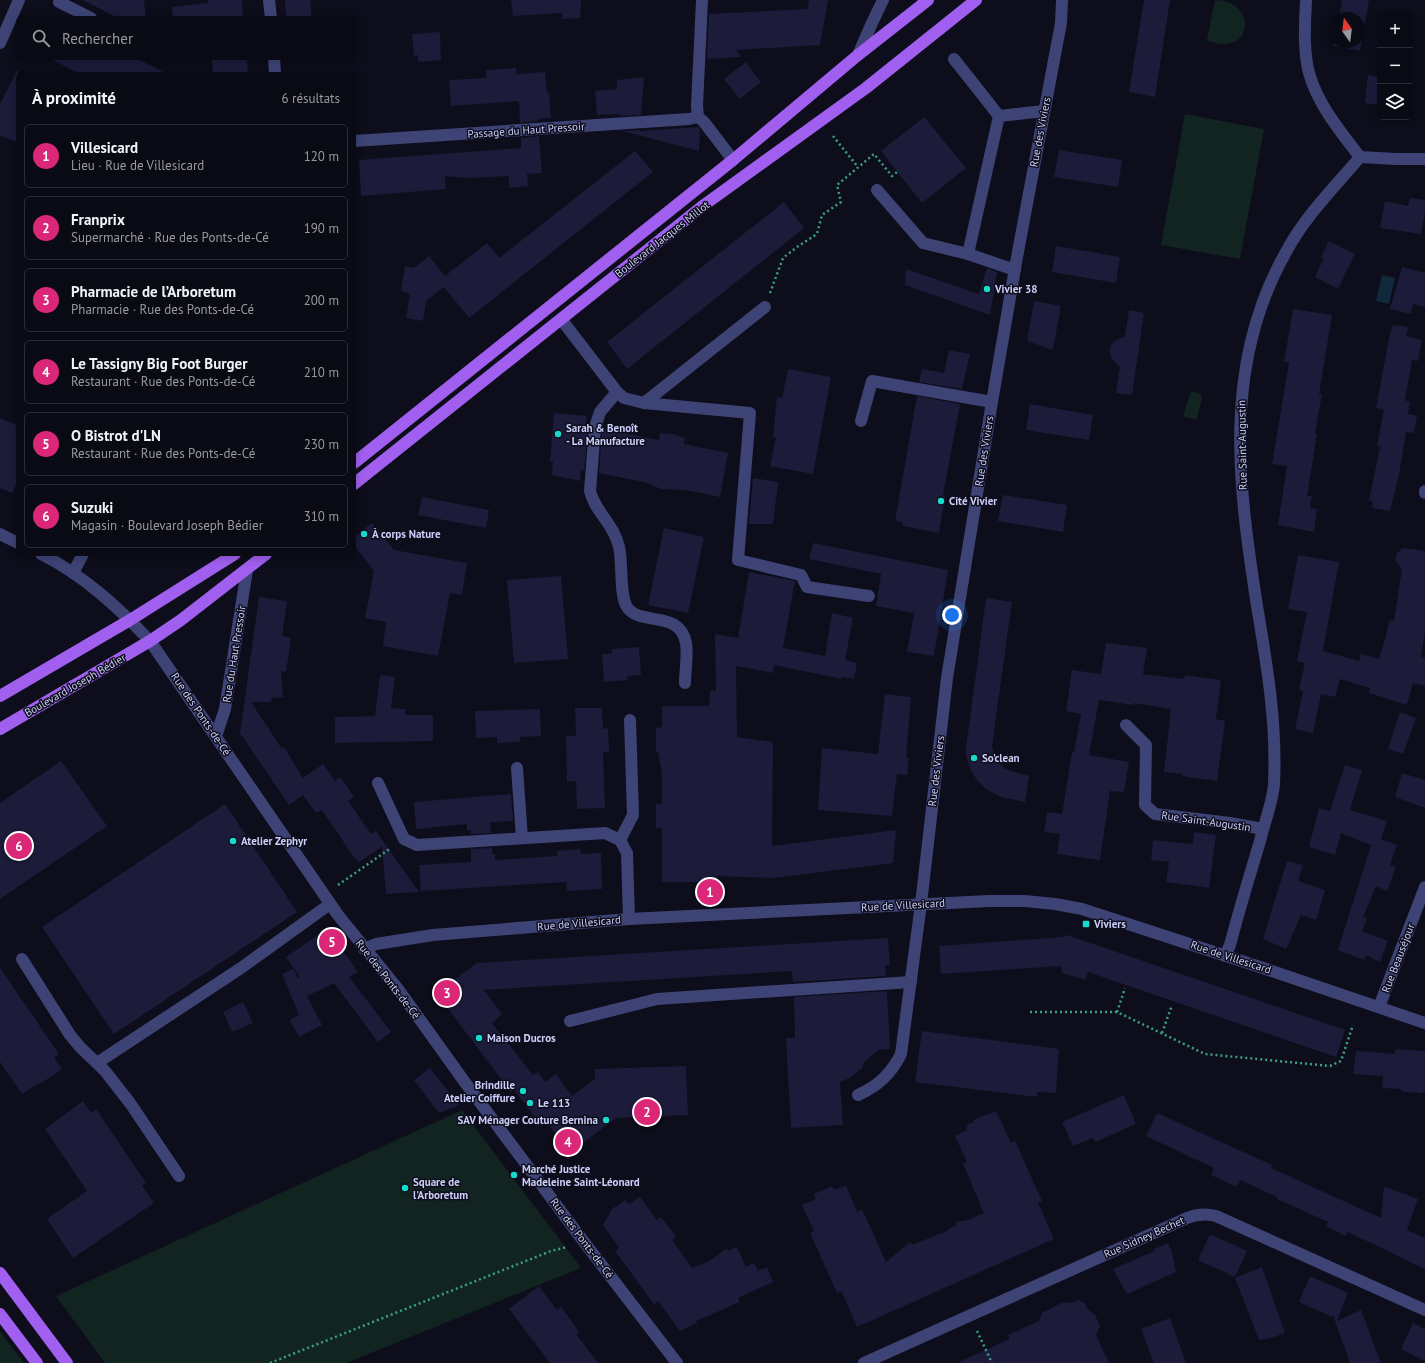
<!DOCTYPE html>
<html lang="fr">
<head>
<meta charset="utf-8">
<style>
  body { margin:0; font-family:"PT Sans",sans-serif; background:#13131d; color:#f1f3f6 }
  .controls { position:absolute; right:12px; top:12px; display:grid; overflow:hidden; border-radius:6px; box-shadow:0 2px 10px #0003 }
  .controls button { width:36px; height:36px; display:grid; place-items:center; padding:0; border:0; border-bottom:1px solid #2a2b34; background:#0a0a14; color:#f1f3f6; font:20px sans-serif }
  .compass { position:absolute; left:1329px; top:12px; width:36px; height:36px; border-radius:50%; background:#0a0a14; box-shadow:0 2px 10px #0003; rotate:346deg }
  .you { position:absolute; left:952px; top:615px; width:14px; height:14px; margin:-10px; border:3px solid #fff; border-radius:50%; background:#1a73e8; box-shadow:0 0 0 6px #1a73e833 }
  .badge { display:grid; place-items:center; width:26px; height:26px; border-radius:50%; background:#db2777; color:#fff; font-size:13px; font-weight:700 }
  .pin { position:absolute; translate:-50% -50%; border:2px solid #fff; box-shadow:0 1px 4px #0006 }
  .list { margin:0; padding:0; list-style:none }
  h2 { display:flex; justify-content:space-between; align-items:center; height:52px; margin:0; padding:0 16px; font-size:17px }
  h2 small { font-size:13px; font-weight:400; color:#999aa0 }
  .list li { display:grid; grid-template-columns:26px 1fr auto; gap:12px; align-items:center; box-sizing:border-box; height:64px; margin:0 8px 8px; padding:0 8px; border:1px solid #2a2b34; border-radius:6px }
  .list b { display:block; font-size:15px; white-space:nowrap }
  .list p { margin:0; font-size:13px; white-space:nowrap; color:#999aa0 }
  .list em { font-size:13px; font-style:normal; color:#999aa0 }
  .icon { flex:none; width:22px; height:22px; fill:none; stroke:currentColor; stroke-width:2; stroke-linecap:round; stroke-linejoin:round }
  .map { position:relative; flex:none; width:1425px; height:1363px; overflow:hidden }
  .search { position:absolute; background:#0a0a14; box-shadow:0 2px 10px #0003; left:16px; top:16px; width:340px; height:44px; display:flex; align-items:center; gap:10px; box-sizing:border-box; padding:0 14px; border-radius:6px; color:#999aa0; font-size:15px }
  .panel { position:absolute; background:#0a0a14; box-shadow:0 2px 10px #0003; left:16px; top:72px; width:340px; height:484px; border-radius:6px }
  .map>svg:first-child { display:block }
  .green { fill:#112420 }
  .water { fill:#11293b }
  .building { fill:#1c1b3a }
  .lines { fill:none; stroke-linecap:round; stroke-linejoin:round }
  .path { stroke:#39a189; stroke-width:2.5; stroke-dasharray:2 3; stroke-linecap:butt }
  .minor { stroke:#3d4475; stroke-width:12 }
  .major { stroke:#a05fee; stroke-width:12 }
  .poi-dot { fill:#18dacc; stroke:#0d0d1b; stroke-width:1.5 }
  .labels { text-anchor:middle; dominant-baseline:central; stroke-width:3; stroke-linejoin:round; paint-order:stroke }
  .street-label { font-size:11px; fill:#cccff9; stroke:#0d0d1b }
  .poi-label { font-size:11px; font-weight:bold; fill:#cccff9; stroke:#0d0d1b; text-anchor:start }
</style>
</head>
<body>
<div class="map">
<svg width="1425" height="1363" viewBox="0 0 1425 1363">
  <rect width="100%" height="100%" fill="#0d0d1b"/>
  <g class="green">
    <path d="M1215,0C1253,0 1255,46 1222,44C1217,44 1212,42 1207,40Z"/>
    <polygon points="1185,114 1264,129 1240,259 1161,245"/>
    <polygon points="1191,391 1201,394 1202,399 1196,420 1183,416"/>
    <polygon points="462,1110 581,1268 346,1363 105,1363 56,1296"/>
    <polygon points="0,1331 24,1363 0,1363"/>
  </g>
  <polygon class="water" points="1382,275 1395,278 1389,304 1376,301"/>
  <g class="building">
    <polygon points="83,0 144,0 146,18 118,18"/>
    <polygon points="208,0 242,0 243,18 173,18 172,7 208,3"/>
    <polygon points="285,0 310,0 312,18 286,18"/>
    <polygon points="511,0 581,0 580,18 562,19 562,13 513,16"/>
    <polygon points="809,0 828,0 820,45 736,50 741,57 708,59 707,57 709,14 808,9"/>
    <polygon points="1144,0 1170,0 1155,97 1129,92"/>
    <polygon points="1342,0 1369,0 1360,51 1334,46 1335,39 1335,42 1359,42 1359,18 1339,18"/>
    <polygon points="440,32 441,60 418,62 418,55 414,56 412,34"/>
    <polygon points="49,58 136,58 167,74 80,74"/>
    <polygon points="212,58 247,58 248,74 213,74"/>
    <polygon points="746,62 761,82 740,99 724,79"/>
    <polygon points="516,68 517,74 545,72 547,93 549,93 551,118 538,119 538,121 520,123 519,101 451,106 449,80 486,78 486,70"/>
    <polygon points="18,69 18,143 0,135 0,104"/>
    <polygon points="1368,75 1380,77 1380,105 1365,103"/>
    <polygon points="644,77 641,115 620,116 620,114 597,115 595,91 617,89 617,80"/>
    <polygon points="924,117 966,168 922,203 881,151"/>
    <polygon points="699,127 700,130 699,151 622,131 640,130 640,131"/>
    <polygon points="539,136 542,173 527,174 528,186 509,188 509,176 467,178 445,176 446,189 361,196 359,160 521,148 521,138"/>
    <polygon points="1059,150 1122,160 1118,187 1054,177"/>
    <polygon points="635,151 653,172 469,318 444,287 426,301 423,321 406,318 410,294 401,291 405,266 414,268 429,256 445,276 487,243 499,258"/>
    <polygon points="1410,198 1425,200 1425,211 1421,234 1380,228 1385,201 1408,206"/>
    <polygon points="784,202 804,228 627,369 607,342"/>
    <polygon points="1329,241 1355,254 1338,289 1315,277 1324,258 1321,257"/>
    <polygon points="1056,246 1120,257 1116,283 1052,272"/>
    <polygon points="1402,267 1425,273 1425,307 1413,304 1411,314 1390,309"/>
    <polygon points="987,268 997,272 990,315 905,285 906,269 979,294"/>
    <polygon points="1034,301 1061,306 1053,350 1027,341"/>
    <polygon points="1293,309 1332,315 1319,394 1322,394 1315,433 1317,434 1307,496 1312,496 1310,508 1317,509 1314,532 1278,525 1287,466 1272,464 1289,362 1284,362"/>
    <polygon points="1129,310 1144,313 1132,395 1116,393 1120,367 1112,359 1109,350 1113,342 1125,336"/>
    <polygon points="1393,325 1408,327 1406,336 1422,340 1418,361 1412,360 1405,400 1410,402 1408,414 1417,416 1414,433 1406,432 1399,475 1390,511 1372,508 1373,501 1369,501 1380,447 1377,446 1384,410 1376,408 1390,333"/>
    <polygon points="949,350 970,354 962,389 919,382 922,369 944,373"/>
    <polygon points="788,369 831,377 813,474 770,466 776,437 773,437 777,397 782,398"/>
    <polygon points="917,396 960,404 943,495 945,496 939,533 903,526 903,522 895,521"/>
    <polygon points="1030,404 1093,415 1089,440 1026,430"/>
    <polygon points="554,413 587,416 586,425 588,426 584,470 581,470 580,481 552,475 553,462 550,462"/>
    <polygon points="0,418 18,426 18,481 12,493 0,488"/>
    <polygon points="602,429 659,440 660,433 673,434 685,438 684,444 728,453 720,497 686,490 661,489 644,482 599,473"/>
    <polygon points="753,478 778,482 773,524 749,524"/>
    <polygon points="1003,495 1067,505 1063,532 998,521"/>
    <polygon points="422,497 489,510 486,528 418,515"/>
    <polygon points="372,523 394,550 467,563 462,595 450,593 438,656 383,646 386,622 365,618 374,571 354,545 354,537"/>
    <polygon points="664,528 704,537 688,613 648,605"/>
    <polygon points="813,543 948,570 934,656 907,652 914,613 876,606 881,574 809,559"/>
    <polygon points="1403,548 1425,551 1425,632 1421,657 1425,658 1425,686 1413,683 1407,705 1369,693 1370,688 1340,679 1335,697 1321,694 1313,733 1295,729 1303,691 1299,690 1305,663 1297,661 1307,612 1288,609 1298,555 1339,562 1323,651 1359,661 1361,654 1379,659 1386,636 1389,620 1394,621 1402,569 1395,560 1397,553"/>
    <polygon points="749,572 795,581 783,648 825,656 832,613 853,618 845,660 857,663 854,679 842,677 842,679 774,665 773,673 736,666 737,737 773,742 772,846 896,830 893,863 773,878 717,876 718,897 702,898 702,882 662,882 662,828 656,828 656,804 662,804 662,774 658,752 656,752 656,728 662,727 662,706 709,706 710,691 716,691 715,634 738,638"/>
    <polygon points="561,576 568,659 514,663 507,580"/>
    <polygon points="259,597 287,601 282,636 291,638 286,672 281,671 283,697 272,698 271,702 251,702 282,749 284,747 303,778 323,764 335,781 340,777 354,797 348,801 371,834 376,831 419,892 386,894 382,847 359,862 356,858 355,859 322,810 316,813 303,795 289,805 240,733"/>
    <polygon points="986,598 1012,602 992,746 996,760 1005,769 1029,776 1025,802 1001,797 986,789 977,780 971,771 966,755 966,748"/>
    <polygon points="1106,643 1147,648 1143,674 1184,679 1185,675 1221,680 1216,719 1225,721 1217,781 1182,776 1182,774 1164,772 1171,709 1134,703 1134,705 1099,700 1089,755 1129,762 1124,792 1110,791 1100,860 1057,854 1060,834 1044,832 1047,812 1062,814 1072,752 1074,752 1081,714 1066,711 1072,670 1101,674"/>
    <polygon points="639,647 641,675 627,676 628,680 604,682 602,654 612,653 612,649"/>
    <polygon points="380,675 395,677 391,708 405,709 405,715 433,715 433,741 335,743 335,717 375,716"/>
    <polygon points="885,694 911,697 906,757 909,758 907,775 897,774 892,816 818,810 822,748 878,754"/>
    <polygon points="575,708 602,708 603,729 608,728 609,752 603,752 605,808 577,809 576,781 567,782 566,736 576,736"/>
    <polygon points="540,709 541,736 520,737 520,742 497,743 497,737 476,738 475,711"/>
    <polygon points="1400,712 1416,718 1403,754 1388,749"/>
    <polygon points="61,761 107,826 0,899 0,803"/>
    <polygon points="1345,765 1362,770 1350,810 1387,821 1381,839 1397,845 1390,865 1396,867 1387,891 1376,886 1363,917 1367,919 1362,931 1388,941 1380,962 1366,955 1364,960 1338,950 1371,845 1341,833 1335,855 1309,847 1319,808 1330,811"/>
    <polygon points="1402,773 1425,780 1425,808 1395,797"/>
    <polygon points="511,794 513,821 490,822 491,833 471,834 471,830 467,831 467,824 416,829 414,802"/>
    <polygon points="225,804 297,912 114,1034 42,927"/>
    <polygon points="1194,832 1216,835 1209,888 1166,882 1169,862 1151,860 1153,840 1193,844"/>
    <polygon points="492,848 492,854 495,854 495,860 557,856 557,851 569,850 580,849 581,854 601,853 602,889 567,891 566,882 421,891 419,865 471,862 471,849"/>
    <polygon points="1287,861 1303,865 1298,881 1325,890 1316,920 1301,915 1286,949 1263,939"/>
    <polygon points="327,929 358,972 349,977 391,1032 378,1042 334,983 307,996 322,1025 299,1037 290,1020 299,1015 282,974 293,969 298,978 300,977 286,957"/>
    <polygon points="1067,935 1345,1030 1336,1057 1088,972 1085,980 1062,973 1061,966 941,974 939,946 1063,937"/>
    <polygon points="888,938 890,965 885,965 886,976 793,982 792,971 484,990 502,1014 492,1023 533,1075 538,1072 545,1082 556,1074 572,1096 595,1079 595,1069 686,1066 688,1115 616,1118 570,1153 544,1119 539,1123 514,1090 511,1092 436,993 477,963"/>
    <polygon points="0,968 59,1054 54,1058 62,1069 40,1084 39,1083 22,1094 0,1062"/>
    <polygon points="887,991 890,1049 878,1050 863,1063 863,1067 850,1078 840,1082 843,1125 791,1128 786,1038 795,1038 794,997"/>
    <polygon points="243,1002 253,1023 232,1032 223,1012"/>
    <polygon points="922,1031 1059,1049 1056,1093 1037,1092 1037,1096 1029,1096 915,1082"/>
    <polygon points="1395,1049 1425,1051 1425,1092 1423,1091 1423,1093 1403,1092 1400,1089 1382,1088 1383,1076 1353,1074 1356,1051 1395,1054"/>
    <polygon points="430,1068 459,1105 439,1113 414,1080"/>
    <polygon points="1124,1095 1136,1124 1095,1142 1093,1138 1073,1146 1062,1122"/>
    <polygon points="83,1101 91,1113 96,1109 146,1183 142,1186 154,1203 73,1258 47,1219 87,1191 45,1129"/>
    <polygon points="996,1111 1011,1143 1015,1141 1042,1201 1038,1203 1054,1239 857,1327 842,1292 837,1293 810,1233 814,1231 802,1205 816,1199 814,1194 832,1186 834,1190 846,1185 857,1212 862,1209 886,1262 910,1242 912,1245 949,1230 948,1229 957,1225 956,1222 968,1220 984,1213 963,1164 967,1162 955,1136 967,1130 966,1125 974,1122 973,1120"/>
    <polygon points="1157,1113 1272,1165 1271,1168 1381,1218 1384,1186 1418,1199 1407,1230 1425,1238 1425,1269 1348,1232 1345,1236 1326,1226 1328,1222 1277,1199 1277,1197 1240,1180 1237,1187 1211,1175 1214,1168 1146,1136"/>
    <polygon points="640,1197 657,1220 661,1217 676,1236 672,1240 692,1268 708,1262 727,1248 728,1251 737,1247 746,1267 754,1263 758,1271 767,1267 773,1282 738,1298 740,1302 696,1321 697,1323 680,1331 658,1301 654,1305 637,1281 615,1251 619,1248 603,1225 612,1209 625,1200 629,1204"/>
    <polygon points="1210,1234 1247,1251 1235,1277 1198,1260"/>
    <polygon points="1168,1243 1172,1252 1176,1272 1127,1294 1113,1269 1155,1251 1154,1249"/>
    <polygon points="1262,1267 1285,1333 1271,1338 1259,1340 1235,1278"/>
    <polygon points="1310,1276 1348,1293 1337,1321 1361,1310 1381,1363 1350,1363 1333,1315 1332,1317 1299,1302"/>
    <polygon points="539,1286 557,1310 561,1307 571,1320 579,1332 576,1334 598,1363 550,1363 509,1309"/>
    <polygon points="1078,1300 1085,1303 1087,1308 1095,1315 1100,1326 1096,1335 1109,1363 957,1363 1010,1339 1008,1335 1039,1321 1042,1313 1063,1302 1071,1303"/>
    <polygon points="1170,1318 1186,1363 1154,1363 1141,1329"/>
    <polygon points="1413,1323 1425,1329 1425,1361 1401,1349"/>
  </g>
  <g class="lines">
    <g class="path">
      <polyline points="833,136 858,167"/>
      <polyline points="770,293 783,258 797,247 817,234 822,215 841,202 837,185 874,154 892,176 897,172"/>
      <polyline points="338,885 391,848"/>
      <polyline points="1030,1012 1117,1012 1205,1054 1330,1066 1341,1061 1353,1025"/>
      <polyline points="1117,1012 1125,988"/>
      <polyline points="1162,1033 1172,1005"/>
      <polyline points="977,1331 992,1363"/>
      <polyline points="270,1363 551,1251 567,1247"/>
    </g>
    <g class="minor">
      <polyline points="269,0 271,18"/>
      <path d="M1306,0C1305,24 1303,50 1309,73C1318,105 1340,131 1360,157"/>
      <polyline points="59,2 91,18"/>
      <polyline points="0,43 19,0"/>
      <polyline points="858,55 872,23 883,0"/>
      <polyline points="274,58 275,74"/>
      <polyline points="954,59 999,116"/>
      <polyline points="698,117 697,106 702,0"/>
      <polyline points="354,141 689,119 698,117 704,122 733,160"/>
      <polyline points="1360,157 1396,159 1425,159"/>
      <polyline points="877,190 923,243 968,254"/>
      <polyline points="1015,270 968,254 999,116 1044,111"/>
      <polyline points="561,319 617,392 624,398 644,403 750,413 738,560 801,575 807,587 869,596"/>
      <path d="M617,392L600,412L595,427L590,491C595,512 614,524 619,547C623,563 619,595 627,607C640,627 680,609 686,643C688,653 685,672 685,683"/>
      <polyline points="644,403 765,307"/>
      <polyline points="861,421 872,381 992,402"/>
      <polyline points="1425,491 1425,493"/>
      <polyline points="0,534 18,543"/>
      <path d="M41,554C83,575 118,607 150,641L338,915L398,989L464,1081L581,1238L677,1363"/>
      <polyline points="73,573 83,554"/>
      <polyline points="1126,725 1146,745 1145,805 1155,814 1230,823 1263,829"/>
      <polyline points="216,736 225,709 247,570"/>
      <polyline points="517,768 522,838"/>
      <polyline points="378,783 404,839 417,845 605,833 620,840 627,853 629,919"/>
      <polyline points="620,840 633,815 630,720"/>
      <polyline points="364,949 376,944 433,935 629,919 989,901 1025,901 1055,904 1082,909 1260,967 1425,1023"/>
      <path d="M1225,956L1230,945C1239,910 1250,875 1260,841C1264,824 1273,801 1274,784C1277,724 1267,665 1257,606C1238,483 1222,365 1286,252C1305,216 1334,188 1360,157"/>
      <polyline points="22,959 70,1035 80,1047 105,1071 130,1103 179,1176"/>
      <polyline points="1379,1007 1425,887"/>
      <polyline points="570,1021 657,999 911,982"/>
      <polyline points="97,1063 241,968 330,904"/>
      <path d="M858,1095C878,1086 891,1074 901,1054L921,904L947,678L992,402L1017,257L1061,23L1062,0"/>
      <path d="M864,1363L1187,1218C1197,1214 1205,1213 1216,1216L1425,1310"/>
    </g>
    <g class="major">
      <polyline points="354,463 733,160 858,55 928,0"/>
      <polyline points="354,484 704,205 866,88 976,0"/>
      <polyline points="0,696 130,620 235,554"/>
      <polyline points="0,729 150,641 181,620 266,554"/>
      <polyline points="0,1273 67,1363"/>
      <polyline points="0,1314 37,1363"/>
    </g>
  </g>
  <g class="poi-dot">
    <circle cx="987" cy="289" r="4"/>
    <circle cx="558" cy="434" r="4"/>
    <circle cx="941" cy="501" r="4"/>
    <circle cx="364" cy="534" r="4"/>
    <circle cx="974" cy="758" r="4"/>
    <circle cx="233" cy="841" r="4"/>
    <rect x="1082" y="920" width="8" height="8" rx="2"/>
    <circle cx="479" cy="1038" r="4"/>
    <circle cx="523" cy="1091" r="4"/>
    <circle cx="530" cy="1103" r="4"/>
    <circle cx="606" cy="1120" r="4"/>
    <circle cx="514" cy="1175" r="4"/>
    <circle cx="405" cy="1188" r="4"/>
  </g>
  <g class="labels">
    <g class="street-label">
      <text transform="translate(526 130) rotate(-4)">Passage du Haut Pressoir</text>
      <text transform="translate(1040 132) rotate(-79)">Rue des Viviers</text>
      <text transform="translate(662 239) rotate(-38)">Boulevard Jacques Millot</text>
      <text transform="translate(1242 445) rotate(-91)">Rue Saint-Augustin</text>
      <text transform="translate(984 451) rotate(-81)">Rue des Viviers</text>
      <text transform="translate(234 654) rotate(-81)">Rue du Haut Pressoir</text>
      <text transform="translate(75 685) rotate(-30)">Boulevard Joseph Bédier</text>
      <text transform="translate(201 714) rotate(56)">Rue des Ponts-de-Cé</text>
      <text transform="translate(936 771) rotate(-83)">Rue des Viviers</text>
      <text transform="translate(1206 821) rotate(8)">Rue Saint-Augustin</text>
      <text transform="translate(903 905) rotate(-3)">Rue de Villesicard</text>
      <text transform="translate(579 923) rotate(-5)">Rue de Villesicard</text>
      <text transform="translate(1231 957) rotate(18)">Rue de Villesicard</text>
      <text transform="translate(1398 958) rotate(-69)">Rue Beauséjour</text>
      <text transform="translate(388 979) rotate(52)">Rue des Ponts-de-Cé</text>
      <text transform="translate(1144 1237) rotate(-24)">Rue Sidney Bechet</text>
      <text transform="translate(582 1238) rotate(53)">Rue des Ponts-de-Cé</text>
    </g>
    <g class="poi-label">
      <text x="995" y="289">Vivier 38</text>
      <text x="566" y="428">Sarah &amp; Benoît<tspan x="566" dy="13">- La Manufacture</tspan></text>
      <text x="949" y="501">Cité Vivier</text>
      <text x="372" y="534">À corps Nature</text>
      <text x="982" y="758">So'clean</text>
      <text x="241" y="841">Atelier Zephyr</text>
      <text x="1094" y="924">Viviers</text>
      <text x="487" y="1038">Maison Ducros</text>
      <text x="515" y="1085" text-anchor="end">Brindille<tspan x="515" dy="13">Atelier Coiffure</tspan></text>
      <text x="538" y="1103">Le 113</text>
      <text x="598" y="1120" text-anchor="end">SAV Ménager Couture Bernina</text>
      <text x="522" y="1169">Marché Justice<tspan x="522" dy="13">Madeleine Saint-Léonard</tspan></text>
      <text x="413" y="1182">Square de<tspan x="413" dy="13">l'Arboretum</tspan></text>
    </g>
  </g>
</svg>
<div class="controls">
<button>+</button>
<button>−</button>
<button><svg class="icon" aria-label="layers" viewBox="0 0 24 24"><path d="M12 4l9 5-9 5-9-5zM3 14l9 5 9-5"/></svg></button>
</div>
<svg class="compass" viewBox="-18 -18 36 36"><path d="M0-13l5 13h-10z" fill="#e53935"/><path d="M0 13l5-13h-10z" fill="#999aa0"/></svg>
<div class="you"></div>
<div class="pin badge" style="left:710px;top:892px">1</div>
<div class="pin badge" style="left:647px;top:1112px">2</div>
<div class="pin badge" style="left:447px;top:993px">3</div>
<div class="pin badge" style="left:568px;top:1142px">4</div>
<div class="pin badge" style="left:332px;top:942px">5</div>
<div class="pin badge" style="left:19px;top:846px">6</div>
<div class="search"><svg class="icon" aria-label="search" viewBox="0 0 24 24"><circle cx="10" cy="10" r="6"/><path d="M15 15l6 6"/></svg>Rechercher</div>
<section class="panel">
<h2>À proximité<small>6 résultats</small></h2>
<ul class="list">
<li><span class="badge">1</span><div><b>Villesicard</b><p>Lieu · Rue de Villesicard</p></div><em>120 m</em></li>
<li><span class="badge">2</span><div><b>Franprix</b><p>Supermarché · Rue des Ponts-de-Cé</p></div><em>190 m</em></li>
<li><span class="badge">3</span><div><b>Pharmacie de l’Arboretum</b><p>Pharmacie · Rue des Ponts-de-Cé</p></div><em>200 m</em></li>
<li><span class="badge">4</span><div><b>Le Tassigny Big Foot Burger</b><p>Restaurant · Rue des Ponts-de-Cé</p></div><em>210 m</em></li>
<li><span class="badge">5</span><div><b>O Bistrot d'LN</b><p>Restaurant · Rue des Ponts-de-Cé</p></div><em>230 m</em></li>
<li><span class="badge">6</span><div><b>Suzuki</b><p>Magasin · Boulevard Joseph Bédier</p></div><em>310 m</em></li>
</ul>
</section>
</div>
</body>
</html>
